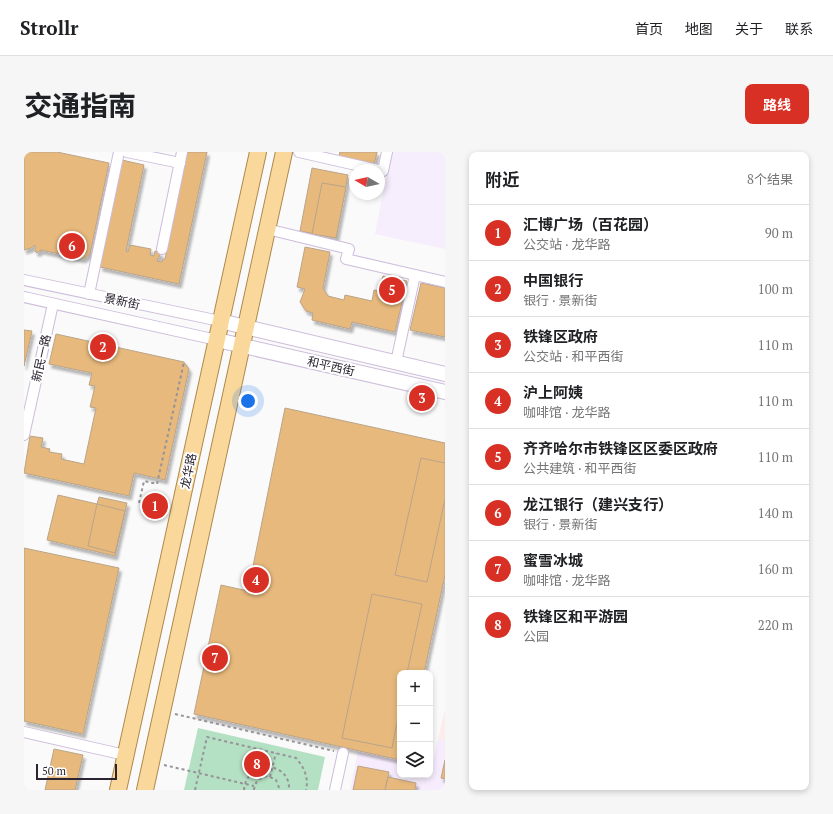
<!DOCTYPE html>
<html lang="zh">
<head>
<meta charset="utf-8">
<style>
  body { margin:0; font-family:"PT Serif","Noto Sans SC",serif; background:#f6f6f6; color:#202124 }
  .controls { position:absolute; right:12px; bottom:12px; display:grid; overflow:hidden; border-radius:8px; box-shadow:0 2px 6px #0003 }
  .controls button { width:36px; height:36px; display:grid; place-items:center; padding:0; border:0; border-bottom:1px solid #e0e0e0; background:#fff; color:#202124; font:20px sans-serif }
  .compass { position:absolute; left:325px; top:12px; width:36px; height:36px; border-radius:50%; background:#fff; box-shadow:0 2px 6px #0003; rotate:279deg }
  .scale { position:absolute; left:12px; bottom:10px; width:81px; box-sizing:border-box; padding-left:4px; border:2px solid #2c2531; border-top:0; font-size:11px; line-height:14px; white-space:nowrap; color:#2c2531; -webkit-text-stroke:3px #fff; paint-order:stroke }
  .you { position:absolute; left:224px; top:249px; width:14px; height:14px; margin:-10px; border:3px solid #fff; border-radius:50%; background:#1a73e8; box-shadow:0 0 0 6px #1a73e833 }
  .badge { display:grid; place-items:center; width:26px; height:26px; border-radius:50%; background:#d93025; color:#fff; font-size:13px; font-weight:700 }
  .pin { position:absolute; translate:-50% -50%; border:2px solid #fff; box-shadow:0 1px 4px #0006 }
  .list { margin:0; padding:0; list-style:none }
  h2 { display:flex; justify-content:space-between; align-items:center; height:52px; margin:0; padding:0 16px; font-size:17px }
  h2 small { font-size:13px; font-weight:400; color:#757577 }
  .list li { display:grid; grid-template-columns:26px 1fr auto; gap:12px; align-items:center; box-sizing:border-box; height:56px; padding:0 16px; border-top:1px solid #e0e0e0 }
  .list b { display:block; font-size:15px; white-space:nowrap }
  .list p { margin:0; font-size:13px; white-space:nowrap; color:#757577 }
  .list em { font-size:13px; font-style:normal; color:#757577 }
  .icon { flex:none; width:22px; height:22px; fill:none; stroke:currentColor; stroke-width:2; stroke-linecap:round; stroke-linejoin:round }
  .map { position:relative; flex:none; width:421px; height:638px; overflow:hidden; border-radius:8px }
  header { display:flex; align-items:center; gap:24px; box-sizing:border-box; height:56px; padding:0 20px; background:#fff; border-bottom:1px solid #e0e0e0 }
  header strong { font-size:19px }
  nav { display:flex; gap:22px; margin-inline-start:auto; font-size:14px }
  .intro { display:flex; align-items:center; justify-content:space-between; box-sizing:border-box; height:96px; padding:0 24px }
  h1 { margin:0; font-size:28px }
  .button { padding:10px 18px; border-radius:8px; background:#d93025; color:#fff; font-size:14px; font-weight:700 }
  main { display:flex; gap:24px; padding:0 24px }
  aside { flex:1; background:#fff; border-radius:8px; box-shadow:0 2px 6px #0003 }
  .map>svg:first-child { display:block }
  .built { fill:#f6edfd }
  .education { fill:#fceceb }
  .medical { fill:#f6ecfd }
  .green { fill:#b4e0c3 }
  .building { fill:#e7b97d; stroke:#baa488; filter:url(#shadow) }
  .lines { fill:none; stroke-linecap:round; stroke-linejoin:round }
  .street-casing { stroke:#cdbcdb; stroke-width:12 }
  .secondary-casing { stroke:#cdbcdb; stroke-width:16 }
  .primary-casing { stroke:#af884c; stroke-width:18 }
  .path { stroke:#979499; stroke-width:2; stroke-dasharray:3 3; stroke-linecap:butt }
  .street { stroke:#fff; stroke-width:10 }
  .secondary { stroke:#fff; stroke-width:14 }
  .primary { stroke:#fad89c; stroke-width:16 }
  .labels { text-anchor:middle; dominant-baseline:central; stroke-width:4; stroke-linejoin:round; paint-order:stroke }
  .street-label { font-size:12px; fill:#2c2531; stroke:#fff }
</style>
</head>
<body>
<header>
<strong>Strollr</strong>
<nav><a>首页</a><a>地图</a><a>关于</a><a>联系</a></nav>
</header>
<div class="intro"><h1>交通指南</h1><a class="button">路线</a></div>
<main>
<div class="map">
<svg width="421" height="638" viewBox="0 0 421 638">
  <defs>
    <filter id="shadow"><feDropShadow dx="2.5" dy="4" stdDeviation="1" flood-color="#0004"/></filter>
  </defs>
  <rect width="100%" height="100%" fill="#fafafa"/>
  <polygon class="built" points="367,0 421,0 421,97 351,82"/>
  <polygon class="education" points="421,557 421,589 414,587"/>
  <polygon class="medical" points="414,587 421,589 421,638 326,638 334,599 376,608 376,623 406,623 406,609 409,609"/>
  <polygon class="green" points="174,576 301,605 294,638 160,638"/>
  <g class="building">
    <polygon points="0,0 33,0 85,11 66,102 62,105 59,107 17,98 13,101 11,99 11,93 7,96 0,98"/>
    <polygon points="163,0 183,0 155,132 76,115 98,8 120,13 102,99 104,100 106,93 127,97 126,103 130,104 131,99 137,101 133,109 138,110 139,107 141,107"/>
    <polygon points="316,0 353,0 350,9 339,7 338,11 322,7 323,4 316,2"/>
    <polygon points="316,0 353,0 350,13 315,5"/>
    <polygon points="288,16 324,23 312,86 276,79"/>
    <polygon points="298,31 322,35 312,86 288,82"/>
    <polygon points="281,95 306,100 299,136 304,144 320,148 321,143 348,149 350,138 355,139 359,124 383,129 371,180 328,170 326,177 288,168 289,161 282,159 276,150 281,137 273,135"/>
    <polygon points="397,131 421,136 421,185 386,178"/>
    <polygon points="0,178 8,179 0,214"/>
    <polygon points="32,182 160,210 165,217 141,328 110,321 105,344 0,321 6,284 19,286 17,295 26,297 25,300 38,302 37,307 60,312 72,256 66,255 71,234 65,233 68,221 25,212"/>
    <polygon points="261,256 421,291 421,423 400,521 376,521 376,608 170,562 197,433 224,439"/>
    <polygon points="397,306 421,311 421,347 403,430 371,423"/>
    <polygon points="34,343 73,352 75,345 103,351 91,404 23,388"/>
    <polygon points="73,352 101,359 91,401 64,394"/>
    <polygon points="0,396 95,416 59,582 0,569"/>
    <polygon points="348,442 398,452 383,521 376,521 376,556 368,596 318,586"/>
    <polygon points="30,597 59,603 51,638 21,638"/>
    <polygon points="421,608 421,627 417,626"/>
    <polygon points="334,614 365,620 361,638 329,638"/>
    <polygon points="364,625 392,631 391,638 361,638"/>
  </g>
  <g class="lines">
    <defs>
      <g id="street">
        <polyline points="103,0 156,11"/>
        <polyline points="275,0 354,18"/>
        <polyline points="355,18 359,19 363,0"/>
        <polyline points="243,77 325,97 322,107 421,130"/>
        <polyline points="138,97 158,0"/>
        <polyline points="0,128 196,169"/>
        <polyline points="65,142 95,0"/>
        <polyline points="0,145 193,188"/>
        <polyline points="372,210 391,123"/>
        <polyline points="0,283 29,152"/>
        <polyline points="0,580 101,603"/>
        <polyline points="311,638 319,601"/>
      </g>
      <g id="secondary">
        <polyline points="196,169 421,222"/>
        <polyline points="193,188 421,240"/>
      </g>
      <g id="primary">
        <polyline points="94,638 234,0"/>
        <polyline points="121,638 260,0"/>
      </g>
    </defs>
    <use href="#street" class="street-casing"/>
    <use href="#secondary" class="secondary-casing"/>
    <use href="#primary" class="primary-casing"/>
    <g class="path">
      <polyline points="115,351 120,329 133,332 160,210"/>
      <polyline points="151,562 310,599"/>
      <polyline points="140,613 230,634"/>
      <polyline points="246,625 252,601"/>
      <path d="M171,638L183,585L272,606C280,615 285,626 282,638"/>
      <path d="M220,638C223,606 267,609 265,638"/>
      <path d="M230,638C231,629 236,625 244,624L252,628L256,638"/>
    </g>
    <use href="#street" class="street"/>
    <use href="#secondary" class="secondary"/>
    <use href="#primary" class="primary"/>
  </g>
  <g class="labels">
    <g class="street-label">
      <text transform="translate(98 149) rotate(12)">景新街</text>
      <text transform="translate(17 206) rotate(-77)">新民一路</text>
      <text transform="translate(307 214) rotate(13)">和平西街</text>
      <text transform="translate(164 319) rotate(-78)">龙华路</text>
    </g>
  </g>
</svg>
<div class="controls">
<button>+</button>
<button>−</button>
<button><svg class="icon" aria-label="layers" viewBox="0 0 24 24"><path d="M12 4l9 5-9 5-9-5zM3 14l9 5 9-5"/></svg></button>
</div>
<svg class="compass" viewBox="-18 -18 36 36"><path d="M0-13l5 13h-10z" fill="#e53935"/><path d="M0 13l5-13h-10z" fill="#757577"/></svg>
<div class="scale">50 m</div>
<div class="you"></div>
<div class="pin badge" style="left:131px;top:354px">1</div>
<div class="pin badge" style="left:79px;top:195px">2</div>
<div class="pin badge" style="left:398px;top:246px">3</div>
<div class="pin badge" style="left:232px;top:428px">4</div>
<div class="pin badge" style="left:368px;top:138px">5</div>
<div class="pin badge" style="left:48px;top:94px">6</div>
<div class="pin badge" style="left:191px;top:506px">7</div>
<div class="pin badge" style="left:233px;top:612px">8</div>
</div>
<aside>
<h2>附近<small>8个结果</small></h2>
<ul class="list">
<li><span class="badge">1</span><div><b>汇博广场（百花园）</b><p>公交站 · 龙华路</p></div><em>90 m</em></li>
<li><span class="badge">2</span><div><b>中国银行</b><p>银行 · 景新街</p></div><em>100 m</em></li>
<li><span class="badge">3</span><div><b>铁锋区政府</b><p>公交站 · 和平西街</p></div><em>110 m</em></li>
<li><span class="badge">4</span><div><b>沪上阿姨</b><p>咖啡馆 · 龙华路</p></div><em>110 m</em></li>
<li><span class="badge">5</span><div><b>齐齐哈尔市铁锋区区委区政府</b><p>公共建筑 · 和平西街</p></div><em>110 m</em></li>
<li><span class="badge">6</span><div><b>龙江银行（建兴支行）</b><p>银行 · 景新街</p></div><em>140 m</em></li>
<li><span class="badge">7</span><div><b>蜜雪冰城</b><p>咖啡馆 · 龙华路</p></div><em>160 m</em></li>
<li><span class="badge">8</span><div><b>铁锋区和平游园</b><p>公园</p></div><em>220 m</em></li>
</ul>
</aside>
</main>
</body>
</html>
